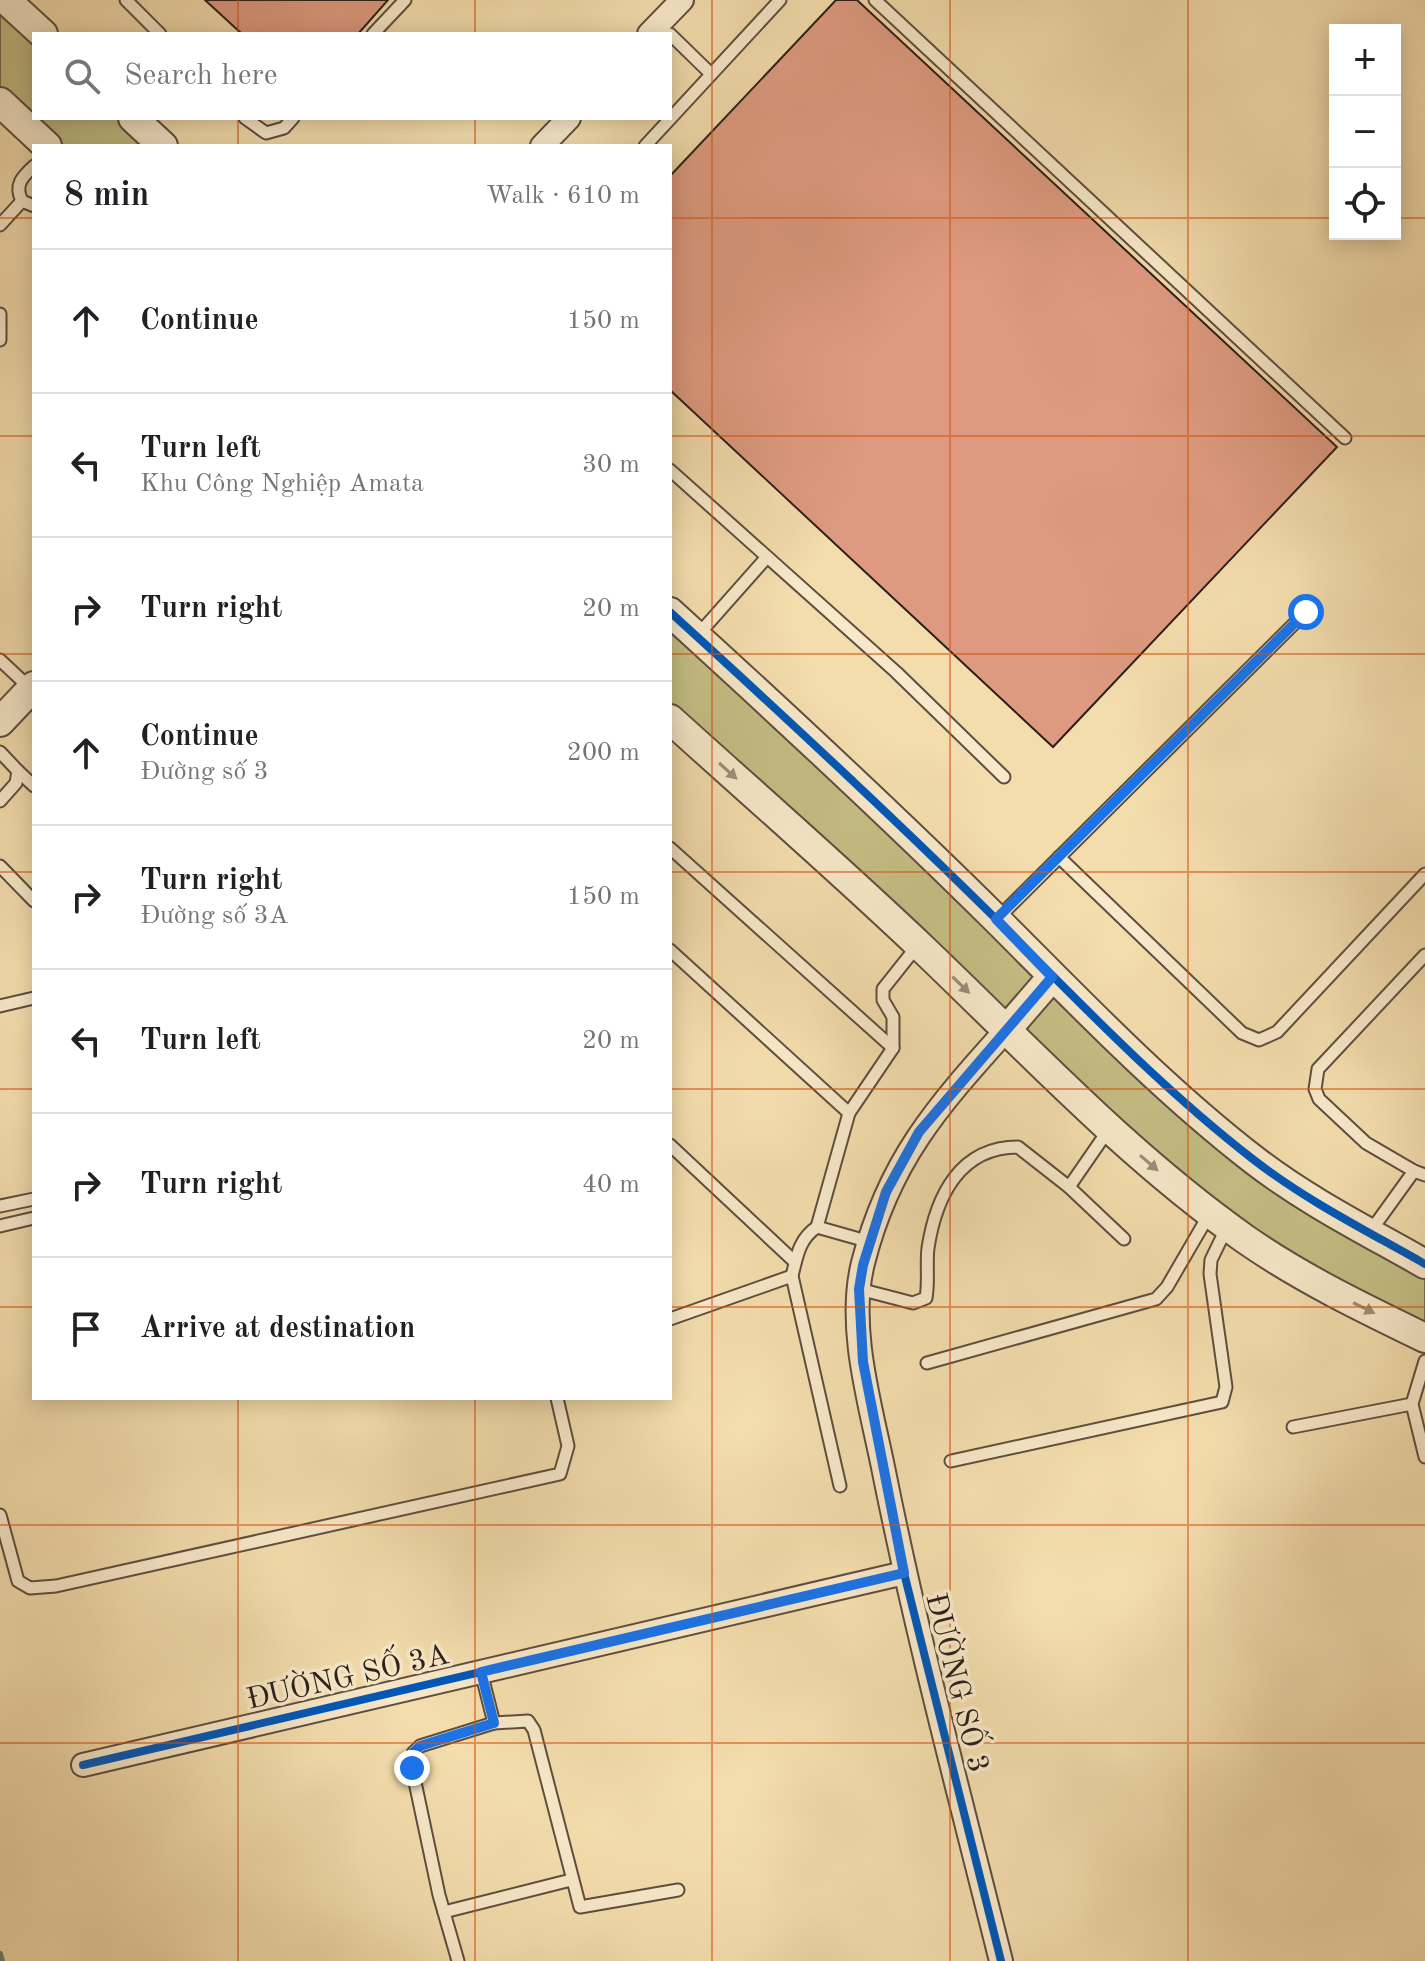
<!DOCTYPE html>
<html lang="en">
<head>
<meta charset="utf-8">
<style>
  body { margin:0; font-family:"Old Standard TT",serif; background:#f2f2f2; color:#202124 }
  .controls { position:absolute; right:24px; top:24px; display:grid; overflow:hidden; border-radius:0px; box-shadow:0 4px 20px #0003 }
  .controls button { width:72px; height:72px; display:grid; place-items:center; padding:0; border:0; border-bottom:2px solid #e0e0e0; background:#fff; color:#202124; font:40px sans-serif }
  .stop { position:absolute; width:24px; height:24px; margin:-18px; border:6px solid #1a73e8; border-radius:50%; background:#fff }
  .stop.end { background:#1a73e8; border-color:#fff; box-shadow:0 2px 8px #0008 }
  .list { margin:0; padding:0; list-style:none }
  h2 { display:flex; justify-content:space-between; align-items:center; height:104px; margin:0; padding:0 32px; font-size:34px }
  h2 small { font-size:26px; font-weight:400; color:#757577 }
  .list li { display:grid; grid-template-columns:52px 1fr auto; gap:24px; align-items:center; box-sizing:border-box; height:144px; padding:0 32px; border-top:2px solid #e0e0e0 }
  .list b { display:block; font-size:30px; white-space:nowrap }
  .list p { margin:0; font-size:26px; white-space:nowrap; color:#757577 }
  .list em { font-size:26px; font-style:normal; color:#757577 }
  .icon { flex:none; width:44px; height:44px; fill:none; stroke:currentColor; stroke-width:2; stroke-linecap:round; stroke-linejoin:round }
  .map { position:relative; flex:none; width:1425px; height:1961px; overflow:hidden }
  .search { position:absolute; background:#fff; box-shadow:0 4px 20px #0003; left:32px; top:32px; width:640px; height:88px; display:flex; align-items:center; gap:20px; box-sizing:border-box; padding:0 28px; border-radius:0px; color:#757577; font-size:30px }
  .panel { position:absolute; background:#fff; box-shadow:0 4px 20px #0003; left:32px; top:144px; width:640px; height:1256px; border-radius:0px }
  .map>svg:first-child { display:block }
  .green { fill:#c4be84; stroke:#786e4e; stroke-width:2 }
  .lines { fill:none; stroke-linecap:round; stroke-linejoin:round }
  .stream { stroke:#6f7d6f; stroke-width:6 }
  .building { fill:#de9a80; stroke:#2c1e19; stroke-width:2 }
  .service-casing { stroke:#5e4e3e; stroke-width:15 }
  .minor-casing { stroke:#5e4e3e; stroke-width:26 }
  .tertiary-casing { stroke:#5e4e3e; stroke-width:32 }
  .service { stroke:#f8e9ca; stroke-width:11 }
  .minor { stroke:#f8e9ca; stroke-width:22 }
  .tertiary { stroke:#f8e9ca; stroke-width:28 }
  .cycleway-casing { stroke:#f8e9ca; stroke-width:13 }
  .cycleway { stroke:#0057b8; stroke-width:8 }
  .oneway { fill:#9c8e7a }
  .route { stroke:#1a73e8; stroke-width:10 }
  .grid { fill:none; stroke:#d5530d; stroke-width:2; stroke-opacity:0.55 }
  .labels { text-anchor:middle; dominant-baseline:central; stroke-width:7; stroke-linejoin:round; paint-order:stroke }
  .street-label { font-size:30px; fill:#2c1e19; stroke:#f8e9ca }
</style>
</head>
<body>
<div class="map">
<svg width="1425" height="1961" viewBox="0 0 1425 1961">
  <rect width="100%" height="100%" fill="#f4ddad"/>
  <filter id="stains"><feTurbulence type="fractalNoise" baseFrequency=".0025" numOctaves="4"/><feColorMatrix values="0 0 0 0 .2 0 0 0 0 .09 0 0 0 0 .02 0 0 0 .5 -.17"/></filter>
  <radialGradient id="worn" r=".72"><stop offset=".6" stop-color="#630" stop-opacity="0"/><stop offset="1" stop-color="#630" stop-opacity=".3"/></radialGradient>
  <g class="green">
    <polygon points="0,9 34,41 34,118 117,118 147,146 64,146 0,87"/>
    <polygon points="670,627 989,928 1041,981 1009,1016 925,935 670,704"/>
    <path d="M1049,990L1425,1277V1326C1340,1284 1258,1240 1185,1180C1127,1132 1074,1076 1019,1025Z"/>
  </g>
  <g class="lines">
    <polyline class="stream" points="0,1954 2,1961"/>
  </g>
  <g class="building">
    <polygon points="205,0 388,0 358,34 242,34"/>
    <polygon points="836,0 857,0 1337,447 1053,747 670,390 670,176"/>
  </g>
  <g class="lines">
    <defs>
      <g id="service">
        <polyline points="126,0 160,34"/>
        <polyline points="875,0 1345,438"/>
        <polyline points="373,34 405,0"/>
        <polyline points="670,34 711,74"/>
        <polyline points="245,118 266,133 284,128 293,118"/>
        <polyline points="645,146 780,0"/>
        <path d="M34,166C22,177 14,185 22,201L34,206"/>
        <polyline points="0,225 22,201"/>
        <polyline points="0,314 0,340"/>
        <polyline points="670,470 896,672 1004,777"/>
        <polyline points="697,636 767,557"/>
        <polyline points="0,660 31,689"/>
        <polyline points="0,752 18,771 16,783 0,801"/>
        <polyline points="18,771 34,786"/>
        <polyline points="670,848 893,1048"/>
        <polyline points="1059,857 1242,1033 1259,1040 1277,1032 1425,874"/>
        <polyline points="0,866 34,901"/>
        <polyline points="997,919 1306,612"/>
        <polyline points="670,950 849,1113"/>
        <polyline points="0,1006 34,998"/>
        <polyline points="1109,1129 1069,1187 1124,1239"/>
        <polyline points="670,1145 795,1262"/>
        <polyline points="1414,1171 1366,1143 1319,1099 1315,1089 1318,1069 1425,955"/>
        <polyline points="0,1206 34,1199"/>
        <polyline points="0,1226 34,1218"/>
        <polyline points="817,1227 849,1113 893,1048 893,1017 883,1000 883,989 918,945"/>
        <polyline points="1370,1232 1414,1171 1425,1175"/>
        <path d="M859,1289L913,1303L926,1298C929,1281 926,1264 928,1248C936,1196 960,1147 1018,1147L1069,1187"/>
        <polyline points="670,1319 792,1276"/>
        <polyline points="1425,1361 1412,1404 1425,1457"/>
        <polyline points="927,1363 1156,1299 1167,1287 1210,1213"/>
        <polyline points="1293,1427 1412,1404"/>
        <polyline points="951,1461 1222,1402 1226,1387 1210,1274 1211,1260 1227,1227"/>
        <path d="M840,1486L792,1276C797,1256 799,1239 817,1227L870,1242"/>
        <polyline points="0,1515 18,1581 30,1588 56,1586 560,1474 568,1446 557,1398"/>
        <polyline points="481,1672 494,1723 528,1721 534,1730 580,1907 678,1890"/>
        <polyline points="444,1912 571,1880"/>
        <polyline points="458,1961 439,1895 412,1768 413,1753 420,1746 494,1723"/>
      </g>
      <g id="minor">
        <polyline points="649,34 682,0"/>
        <polyline points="542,146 569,118"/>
        <polyline points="83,1765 904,1573"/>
        <path d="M1001,1961C960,1797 916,1633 883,1467C870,1403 847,1327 863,1263C889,1160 938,1106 1007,1029"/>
      </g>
      <g id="tertiary">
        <polyline points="6,0 43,34"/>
        <polyline points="0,102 47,146"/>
        <polyline points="133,118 163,146"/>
        <path d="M670,612C781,713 891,815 997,920C1080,1003 1161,1088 1254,1160C1307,1201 1367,1231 1425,1264"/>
        <path d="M670,719C754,795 839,869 921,947C1026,1047 1126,1155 1245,1239C1301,1278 1363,1308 1425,1338"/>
        <polyline points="0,722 34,686"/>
        <polyline points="1007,1029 1052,977"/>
      </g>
    </defs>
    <use href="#service" class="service-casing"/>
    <use href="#minor" class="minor-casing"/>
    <use href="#tertiary" class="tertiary-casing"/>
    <use href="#service" class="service"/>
    <use href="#minor" class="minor"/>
    <use href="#tertiary" class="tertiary"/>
    <defs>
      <g id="cycleway">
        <path d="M670,612C781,713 891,815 997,920C1080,1003 1161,1088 1254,1160C1307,1201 1367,1231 1425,1264"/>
        <polyline points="83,1765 904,1573"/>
        <polyline points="1001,1961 904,1573 863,1362 859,1289 863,1265 886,1192 919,1132 1052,977"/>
      </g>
    </defs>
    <use href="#cycleway" class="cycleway-casing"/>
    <use href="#cycleway" class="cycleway"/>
  </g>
  <defs><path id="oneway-solid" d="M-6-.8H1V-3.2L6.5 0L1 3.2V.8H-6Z" transform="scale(2)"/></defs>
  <g class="oneway">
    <use href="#oneway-solid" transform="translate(728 771) rotate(42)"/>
    <use href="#oneway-solid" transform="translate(961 985) rotate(44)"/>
    <use href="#oneway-solid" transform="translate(1149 1163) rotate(41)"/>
    <use href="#oneway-solid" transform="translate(1364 1308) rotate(26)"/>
  </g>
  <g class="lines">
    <polyline class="route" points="412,1768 413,1753 420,1746 494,1723 481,1672 904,1573 863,1362 859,1289 863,1265 886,1192 919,1132 1052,977 996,919 1306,612"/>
  </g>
  <path class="grid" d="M238,0V34M475,0V34M712,0V1961M950,0V1961M1188,0V1961M238,118V146M475,118V146M0,218H34M670,218H1335M1395,218H1425M0,436H34M670,436H1425M0,654H34M670,654H1425M0,872H34M670,872H1425M0,1089H34M670,1089H1425M0,1307H34M670,1307H1425M238,1398V1961M475,1398V1961M0,1525H1425M0,1743H1425"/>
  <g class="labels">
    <g class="street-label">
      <text transform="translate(348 1678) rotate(-13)">ĐƯỜNG SỐ 3A</text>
      <text transform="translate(956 1683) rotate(76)">ĐƯỜNG SỐ 3</text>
    </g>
  </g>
  <rect width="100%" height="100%" filter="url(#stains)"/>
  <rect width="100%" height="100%" fill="url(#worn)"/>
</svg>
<div class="controls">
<button>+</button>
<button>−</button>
<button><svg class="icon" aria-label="locate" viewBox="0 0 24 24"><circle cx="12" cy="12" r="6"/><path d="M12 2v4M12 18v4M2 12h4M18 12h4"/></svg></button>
</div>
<div class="stop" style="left:1306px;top:612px"></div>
<div class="stop end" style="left:412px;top:1768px"></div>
<div class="search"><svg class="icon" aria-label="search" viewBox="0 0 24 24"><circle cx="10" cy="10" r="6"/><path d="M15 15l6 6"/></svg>Search here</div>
<section class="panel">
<h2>8 min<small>Walk · 610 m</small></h2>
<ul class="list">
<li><svg class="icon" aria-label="ahead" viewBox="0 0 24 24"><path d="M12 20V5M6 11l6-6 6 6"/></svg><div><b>Continue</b></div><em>150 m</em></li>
<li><svg class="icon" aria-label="left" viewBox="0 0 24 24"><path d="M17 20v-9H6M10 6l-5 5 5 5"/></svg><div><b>Turn left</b><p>Khu Công Nghiệp Amata</p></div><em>30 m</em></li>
<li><svg class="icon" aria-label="right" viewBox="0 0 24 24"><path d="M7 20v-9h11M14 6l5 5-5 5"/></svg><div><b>Turn right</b></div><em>20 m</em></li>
<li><svg class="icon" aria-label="ahead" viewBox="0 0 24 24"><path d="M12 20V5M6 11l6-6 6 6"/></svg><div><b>Continue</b><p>Đường số 3</p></div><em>200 m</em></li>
<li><svg class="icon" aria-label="right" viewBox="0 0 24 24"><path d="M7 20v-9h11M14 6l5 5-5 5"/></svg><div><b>Turn right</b><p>Đường số 3A</p></div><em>150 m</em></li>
<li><svg class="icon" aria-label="left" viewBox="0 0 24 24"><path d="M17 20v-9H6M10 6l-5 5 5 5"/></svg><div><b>Turn left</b></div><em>20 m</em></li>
<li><svg class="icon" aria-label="right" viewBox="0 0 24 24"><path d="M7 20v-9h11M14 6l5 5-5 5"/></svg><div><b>Turn right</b></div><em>40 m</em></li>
<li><svg class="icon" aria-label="arrive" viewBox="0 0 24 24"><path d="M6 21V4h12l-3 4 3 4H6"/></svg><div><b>Arrive at destination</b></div></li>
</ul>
</section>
</div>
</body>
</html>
